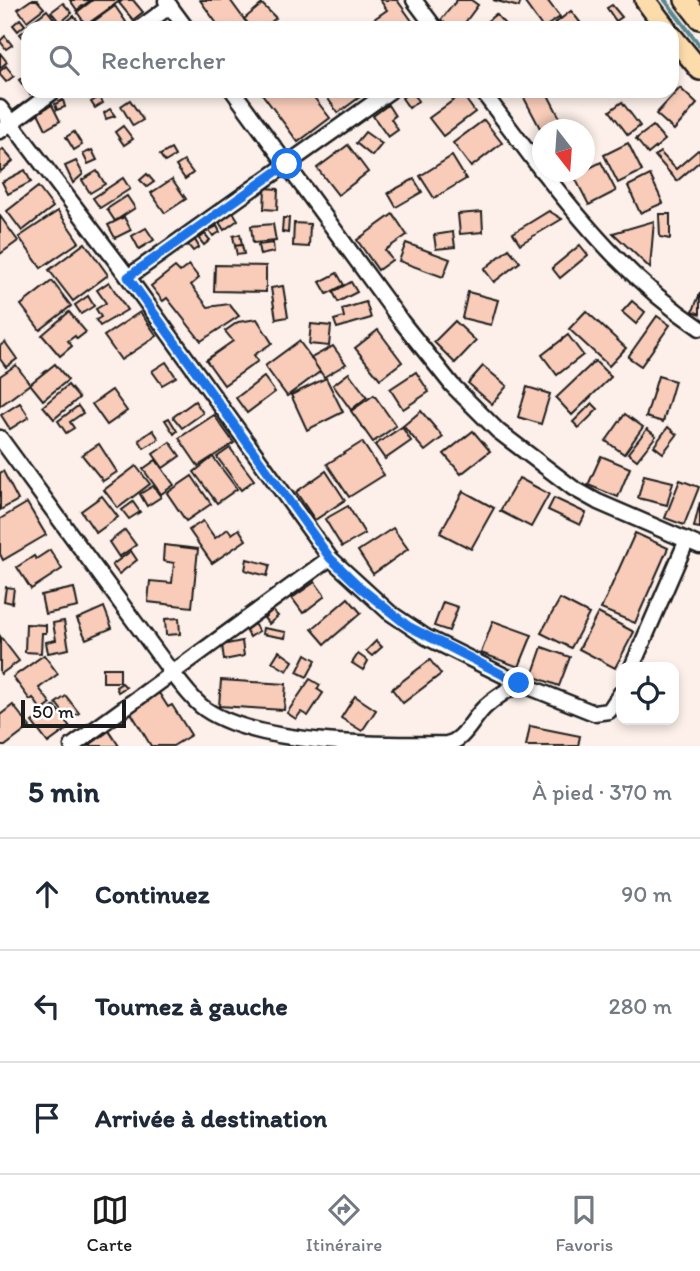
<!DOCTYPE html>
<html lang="fr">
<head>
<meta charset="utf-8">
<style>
  body { margin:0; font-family:Itim,sans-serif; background:#f6f6f7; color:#1f2937 }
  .controls { position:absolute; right:21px; bottom:21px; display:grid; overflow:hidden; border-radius:14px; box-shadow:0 4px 10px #0003 }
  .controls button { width:63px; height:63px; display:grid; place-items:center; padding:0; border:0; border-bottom:2px solid #e0e1e3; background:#fff; color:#1f2937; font:35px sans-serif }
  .compass { position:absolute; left:532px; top:119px; width:63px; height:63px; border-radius:50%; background:#fff; box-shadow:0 4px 10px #0003; rotate:163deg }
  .scale { position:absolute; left:21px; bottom:18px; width:105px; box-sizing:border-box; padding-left:7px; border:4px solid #1c1c1c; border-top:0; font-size:19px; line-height:24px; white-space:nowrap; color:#1c1c1c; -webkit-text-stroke:5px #fff; paint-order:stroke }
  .stop { position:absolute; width:21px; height:21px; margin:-16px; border:5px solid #1a73e8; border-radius:50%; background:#fff }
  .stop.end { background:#1a73e8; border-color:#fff; box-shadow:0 2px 7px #0008 }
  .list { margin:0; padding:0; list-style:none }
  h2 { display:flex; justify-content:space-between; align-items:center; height:91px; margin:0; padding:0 28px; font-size:30px }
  h2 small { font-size:23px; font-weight:400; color:#747a83 }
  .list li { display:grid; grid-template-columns:46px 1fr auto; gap:21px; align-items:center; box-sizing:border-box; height:112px; padding:0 28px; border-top:2px solid #e0e1e3 }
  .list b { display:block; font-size:26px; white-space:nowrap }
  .list em { font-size:23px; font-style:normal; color:#747a83 }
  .icon { flex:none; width:38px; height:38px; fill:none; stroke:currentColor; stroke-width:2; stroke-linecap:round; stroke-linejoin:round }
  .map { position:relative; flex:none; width:700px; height:746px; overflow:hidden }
  .search { position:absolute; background:#fff; box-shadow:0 4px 10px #0003; left:21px; right:21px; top:21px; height:77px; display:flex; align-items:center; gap:18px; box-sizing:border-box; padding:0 24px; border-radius:21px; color:#747a83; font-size:26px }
  .sheet { height:427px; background:#fff }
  nav { display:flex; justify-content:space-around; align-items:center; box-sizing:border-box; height:98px; border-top:2px solid #e0e1e3; background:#fff; font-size:19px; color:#747a83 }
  nav a { display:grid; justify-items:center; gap:4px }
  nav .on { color:#1c1c1c }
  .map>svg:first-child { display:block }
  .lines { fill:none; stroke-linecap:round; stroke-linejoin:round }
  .stream { stroke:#58888f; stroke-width:4.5 }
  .building { fill:#f8ccb9; stroke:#1c1c1c; stroke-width:2 }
  .minor-casing { stroke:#1c1c1c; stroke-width:19 }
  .major-casing { stroke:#1c1c1c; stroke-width:24 }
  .minor { stroke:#fff; stroke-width:14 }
  .major { stroke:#fddcac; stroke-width:19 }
  .route { stroke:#1a73e8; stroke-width:9 }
</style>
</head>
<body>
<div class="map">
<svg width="700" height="746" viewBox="0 0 700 746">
  <rect width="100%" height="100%" fill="#fdf0ea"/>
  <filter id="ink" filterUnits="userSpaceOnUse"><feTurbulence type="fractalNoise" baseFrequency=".0143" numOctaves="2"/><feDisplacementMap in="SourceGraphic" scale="14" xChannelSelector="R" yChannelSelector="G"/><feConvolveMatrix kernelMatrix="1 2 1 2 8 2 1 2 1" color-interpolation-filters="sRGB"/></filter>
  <g filter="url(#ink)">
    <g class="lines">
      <polyline class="stream" points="665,0 700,46"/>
    </g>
    <g class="building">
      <polygon points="31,0 37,0 44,8 27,21 18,9"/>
      <polygon points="70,0 91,0 77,10"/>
      <polygon points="93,0 121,0 86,25 77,12"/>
      <polygon points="123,0 133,0 143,12 133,20 119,3"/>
      <polygon points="200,0 230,0 249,26 246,28 220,28"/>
      <polygon points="380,0 397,0 417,28 361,28 387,10"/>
      <polygon points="457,0 471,0 478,5 461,28 452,28 441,20"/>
      <polygon points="493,0 521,0 519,7"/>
      <polygon points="530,0 547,0 560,17 543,28 525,3"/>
      <polygon points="63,3 72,13 60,23 51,12"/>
      <polygon points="262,4 276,18 264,28 252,28 244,19"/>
      <polygon points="612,5 622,17 616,21 607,8"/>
      <polygon points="115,6 126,22 117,28 93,28 90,24"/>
      <polygon points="47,10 57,23 51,28 30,28 28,25"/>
      <polygon points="571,11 580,22 572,28 556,28 553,25"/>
      <polygon points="496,14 508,28 479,28"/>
      <polygon points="74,16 83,28 65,28 62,25"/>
      <polygon points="20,19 25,25 18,31 13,25"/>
      <polygon points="27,29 28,31 28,44 20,34"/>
      <polygon points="5,36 12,45 6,49 0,41"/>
      <polygon points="0,53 7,62 0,68"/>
      <polygon points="6,66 14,76 6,82 0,75 0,71"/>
      <polygon points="28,73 28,91 34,91 30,94 19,80"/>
      <polygon points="680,88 697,104 674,130 656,114"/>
      <polygon points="260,91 309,91 330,118 298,142"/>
      <polygon points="327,91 368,91 338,113 324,93"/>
      <polygon points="411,91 418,101 409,108 402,98"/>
      <polygon points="533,91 546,91 561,120 541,130 523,96"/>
      <polygon points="462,94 475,112 443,136 429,118"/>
      <polygon points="99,97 103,103 95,108 91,102"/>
      <polygon points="63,100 65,107 57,110 55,104"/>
      <polygon points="130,100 143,120 133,126 121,106"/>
      <polygon points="622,102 640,126 628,135 610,111"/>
      <polygon points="52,105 60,121 46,129 38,113"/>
      <polygon points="388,105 395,116 391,119 398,130 388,137 373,116"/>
      <polygon points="110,109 115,116 106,119 104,113"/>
      <polygon points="484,120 502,143 471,167 453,143"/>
      <polygon points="123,126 133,139 124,145 115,132"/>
      <polygon points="653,126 665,140 648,154 636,139"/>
      <polygon points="74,132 82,145 74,150 66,137"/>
      <polygon points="365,132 382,144 372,156 356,143"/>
      <polygon points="628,143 642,171 618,183 604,155"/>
      <polygon points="348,145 368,172 338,195 317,168"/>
      <polygon points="3,149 13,161 0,172 0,152"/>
      <polygon points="171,149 175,156 165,162 160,155"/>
      <polygon points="92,150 97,160 88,164 83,154"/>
      <polygon points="698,150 700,152 700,161 677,181 655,156 660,152 676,169"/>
      <polygon points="452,156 466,179 434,198 420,176"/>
      <polygon points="76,161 83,174 73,183 65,166"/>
      <polygon points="184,161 193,173 185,179 176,166"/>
      <polygon points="601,162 616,191 589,205 574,176"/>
      <polygon points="25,170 31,182 8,194 2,182"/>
      <polygon points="97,171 105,184 90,193 82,180"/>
      <polygon points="147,174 154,182 147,187 140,180"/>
      <polygon points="650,175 663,203 640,213 628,186"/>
      <polygon points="123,178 130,189 100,208 93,198"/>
      <polygon points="172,179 186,199 165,213 151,193"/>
      <polygon points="414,179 422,192 396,207 388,193"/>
      <polygon points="38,187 53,207 22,231 7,211"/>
      <polygon points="265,188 278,189 277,210 264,209"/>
      <polygon points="127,196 135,208 115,221 107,209"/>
      <polygon points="58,211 79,242 41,268 19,237"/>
      <polygon points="549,211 562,219 520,244 513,233"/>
      <polygon points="233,212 238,220 224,230 219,222"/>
      <polygon points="482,212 483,232 460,234 458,214"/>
      <polygon points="393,214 407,235 385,250 392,260 378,270 357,240"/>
      <polygon points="659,214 670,214 670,239 660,237"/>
      <polygon points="0,216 18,241 0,254"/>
      <polygon points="124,217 131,230 115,238 108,225"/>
      <polygon points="283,218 289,218 288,233 282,232"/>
      <polygon points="654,221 650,268 613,233"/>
      <polygon points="294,223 310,224 309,247 293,246"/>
      <polygon points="273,224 276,241 253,243 251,226"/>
      <polygon points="217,226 220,232 213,236 209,230"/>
      <polygon points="146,228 154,240 139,249 132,236"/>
      <polygon points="453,232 455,247 436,249 434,235"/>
      <polygon points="205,234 210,240 204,245 199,239"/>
      <polygon points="240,234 242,245 235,246 233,236"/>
      <polygon points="195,240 199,247 193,251 188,245"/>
      <polygon points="85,243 108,275 73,301 49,270"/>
      <polygon points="273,243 274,252 260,255 258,245"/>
      <polygon points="406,243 450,259 443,277 399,261"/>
      <polygon points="242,245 244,254 237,255 235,246"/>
      <polygon points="580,245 588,255 560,278 552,268"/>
      <polygon points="509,249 520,262 494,282 484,269"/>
      <polygon points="189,265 199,278 191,285 208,307 229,304 239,316 201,341 167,298 163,301 151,286 175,267 180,272"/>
      <polygon points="215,265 266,266 266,292 214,291"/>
      <polygon points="337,273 344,285 327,294 320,282"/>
      <polygon points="52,281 71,306 40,330 21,305"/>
      <polygon points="109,282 127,310 100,326 96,320 101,317 96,309 106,303 97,290"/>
      <polygon points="351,282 357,292 338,302 333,292"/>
      <polygon points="283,286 288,317 276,319 271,288"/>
      <polygon points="468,292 498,300 491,325 462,318"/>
      <polygon points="700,293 700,314 693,311"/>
      <polygon points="88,296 94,306 81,314 75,305"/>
      <polygon points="632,301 645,312 636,324 622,312"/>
      <polygon points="366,302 371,318 337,328 334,320 344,317 342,309"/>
      <polygon points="586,311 626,348 609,366 569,329"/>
      <polygon points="69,312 86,332 77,339 75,336 68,341 72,346 60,356 42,335"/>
      <polygon points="140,312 157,336 121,360 104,336"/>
      <polygon points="657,316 670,325 641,366 628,357"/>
      <polygon points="257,319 272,343 254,355 258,361 224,385 206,360 233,341 225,331 238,322"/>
      <polygon points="455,321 476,341 455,363 434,342"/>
      <polygon points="311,324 331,326 329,346 309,344"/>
      <polygon points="378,330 402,362 380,379 355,348"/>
      <polygon points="568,335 583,355 557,375 542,355"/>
      <polygon points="299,341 321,371 287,396 265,366"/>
      <polygon points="5,342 17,359 6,367 0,359 0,346"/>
      <polygon points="333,346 346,364 324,377 311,358"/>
      <polygon points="595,361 611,377 572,415 556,398"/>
      <polygon points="166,362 176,377 162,385 152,371"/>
      <polygon points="55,364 68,380 43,400 30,384"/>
      <polygon points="16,365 30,384 0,406 0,376"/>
      <polygon points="483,366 507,386 492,404 468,383"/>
      <polygon points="416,372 429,392 403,409 390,389"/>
      <polygon points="349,373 367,397 351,410 333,385"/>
      <polygon points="658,376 675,381 663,422 646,417"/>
      <polygon points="264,377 275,392 247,413 236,398"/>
      <polygon points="326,378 343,412 307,430 291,395"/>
      <polygon points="68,385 79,398 54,419 43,406"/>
      <polygon points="527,387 550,394 541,424 518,417"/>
      <polygon points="112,390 127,411 107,425 92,404"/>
      <polygon points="374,395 396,426 373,442 351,411"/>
      <polygon points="195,401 203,413 182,428 173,417"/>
      <polygon points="20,403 29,417 10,429 1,415"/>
      <polygon points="592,403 598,409 579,428 573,422"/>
      <polygon points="78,406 83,413 70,422 74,428 66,433 58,421"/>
      <polygon points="421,411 443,437 425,451 403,426"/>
      <polygon points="625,414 643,427 624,454 606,441"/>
      <polygon points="214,415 234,443 198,466 179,438"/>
      <polygon points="169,418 177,431 174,434 165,420"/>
      <polygon points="402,427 411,441 385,459 375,445"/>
      <polygon points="668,427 677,435 663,453 654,446"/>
      <polygon points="647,429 656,436 637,460 628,453"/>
      <polygon points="153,430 159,439 144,448 139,440"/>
      <polygon points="473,431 490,451 461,474 444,454"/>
      <polygon points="170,442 180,456 163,468 153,454"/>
      <polygon points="362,442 384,475 349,497 327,464"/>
      <polygon points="99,444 117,472 103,481 82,455"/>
      <polygon points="230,448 254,480 241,490 217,457"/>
      <polygon points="601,456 630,468 618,497 588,485"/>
      <polygon points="213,457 237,489 217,503 194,472"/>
      <polygon points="156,460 174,485 161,494 143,469"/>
      <polygon points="136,466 150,484 118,508 104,490"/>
      <polygon points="3,471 18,500 0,510 0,473"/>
      <polygon points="326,471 345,500 315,520 296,492"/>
      <polygon points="644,475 673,482 667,505 638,498"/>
      <polygon points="192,476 211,504 186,521 167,493"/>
      <polygon points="519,478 549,494 531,527 500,511"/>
      <polygon points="680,480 699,487 684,525 665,518"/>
      <polygon points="153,486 161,497 147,506 140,494"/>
      <polygon points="463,491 494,508 471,549 440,533"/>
      <polygon points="102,496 118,517 96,533 81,511"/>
      <polygon points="554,498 586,513 580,525 548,510"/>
      <polygon points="133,502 140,512 129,519 122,510"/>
      <polygon points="700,502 700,528 694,527"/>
      <polygon points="27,503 46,535 3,560 0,554 0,519"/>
      <polygon points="348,506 365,534 342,547 325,519"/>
      <polygon points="203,521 215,538 228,529 232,534 239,529 246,540 212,563 189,530"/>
      <polygon points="393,528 408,549 373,574 358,551"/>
      <polygon points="125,530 136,545 119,557 109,542"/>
      <polygon points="635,533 668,548 635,623 601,609"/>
      <polygon points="164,545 198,549 192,607 148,602 150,581 172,583 174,563 163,561"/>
      <polygon points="50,550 62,569 31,589 17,567 34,556 36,559"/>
      <polygon points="131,551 137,560 119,574 112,565"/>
      <polygon points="247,559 270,565 267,576 245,570"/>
      <polygon points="315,582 325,596 303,613 292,598"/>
      <polygon points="6,587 14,588 12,603 4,601"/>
      <polygon points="74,588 78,607 45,614 41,595"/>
      <polygon points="348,598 361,613 325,644 312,629"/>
      <polygon points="560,599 589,614 571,648 541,633"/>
      <polygon points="443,602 458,607 449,631 434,626"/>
      <polygon points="104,607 112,628 86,639 77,619"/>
      <polygon points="272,610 278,616 269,624 264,618"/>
      <polygon points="598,613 634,632 615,668 579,649"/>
      <polygon points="179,618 180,634 166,635 165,619"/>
      <polygon points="64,621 69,649 48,653 46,642 56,640 53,623"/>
      <polygon points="493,621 532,635 519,667 481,653"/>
      <polygon points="26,624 46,625 46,633 42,633 41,653 25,652"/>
      <polygon points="254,624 259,631 250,637 246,630"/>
      <polygon points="263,628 286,632 285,638 262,634"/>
      <polygon points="0,636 19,661 1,674 0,672"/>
      <polygon points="242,641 244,656 224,660 222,645"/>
      <polygon points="376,641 382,647 372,656 366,651"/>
      <polygon points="542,647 570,657 559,686 532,676"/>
      <polygon points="279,651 293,661 287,671 272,662"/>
      <polygon points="306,654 316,660 307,677 297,672"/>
      <polygon points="358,654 368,661 363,670 352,663"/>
      <polygon points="44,655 58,674 39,688 51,704 42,711 33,698 30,700 13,677"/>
      <polygon points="430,660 441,674 403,703 392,689"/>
      <rect x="103" y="668" width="17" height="14"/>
      <polygon points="310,679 320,685 317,689 323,693 308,716 301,712 296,719 287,713"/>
      <polygon points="221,680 286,684 284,710 219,706"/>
      <polygon points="122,683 126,687 118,692 116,687"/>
      <polygon points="159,693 168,707 172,705 191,735 173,746 151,746 130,711"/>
      <polygon points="66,696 79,713 69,720 56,703"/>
      <polygon points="355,696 376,710 362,731 341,718"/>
      <polygon points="13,705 30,727 5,746 0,746 0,715"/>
      <polygon points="55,706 70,727 48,743 32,722"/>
      <polygon points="530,726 580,736 578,746 526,746"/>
      <polygon points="109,731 119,746 88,746"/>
    </g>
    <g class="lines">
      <defs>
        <g id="minor">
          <polyline points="414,0 435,28"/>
          <polyline points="166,1 186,28"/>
          <polyline points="140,28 170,6"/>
          <polyline points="233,91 401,321 452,385 498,431 573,488 598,502 700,546"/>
          <polyline points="482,91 542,171"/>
          <polyline points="0,108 128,277 330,558 389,612 426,637 519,683 594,713 609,711 621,693"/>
          <polyline points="0,131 54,91"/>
          <path d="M543,172C589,231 637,286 700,328"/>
          <polyline points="128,277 390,91"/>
          <path d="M0,438L172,673C182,684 192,700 205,709C259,746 381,745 446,744C464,742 473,717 486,706C496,697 508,690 519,683"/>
          <polyline points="632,667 687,540"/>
          <polyline points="72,746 330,558"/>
        </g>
        <g id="major">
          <polyline points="645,0 666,28"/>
          <polyline points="685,0 700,19"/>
          <polyline points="672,36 700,70"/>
        </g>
      </defs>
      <use href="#minor" class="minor-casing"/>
      <use href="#major" class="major-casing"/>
      <use href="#minor" class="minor"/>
      <use href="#major" class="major"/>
    </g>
  </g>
  <g class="lines" filter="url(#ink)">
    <polyline class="route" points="287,164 128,277 330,558 362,589 408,626 519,683"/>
  </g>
</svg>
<div class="controls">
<button><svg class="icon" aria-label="locate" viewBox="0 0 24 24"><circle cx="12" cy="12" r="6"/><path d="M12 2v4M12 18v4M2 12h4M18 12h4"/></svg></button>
</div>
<svg class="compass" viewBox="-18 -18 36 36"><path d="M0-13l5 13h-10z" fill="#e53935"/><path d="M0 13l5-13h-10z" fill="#747a83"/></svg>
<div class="scale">50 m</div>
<div class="stop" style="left:287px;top:164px"></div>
<div class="stop end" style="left:519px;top:683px"></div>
<div class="search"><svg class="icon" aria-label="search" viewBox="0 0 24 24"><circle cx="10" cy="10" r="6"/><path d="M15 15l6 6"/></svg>Rechercher</div>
</div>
<section class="sheet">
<h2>5 min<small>À pied · 370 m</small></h2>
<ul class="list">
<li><svg class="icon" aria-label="ahead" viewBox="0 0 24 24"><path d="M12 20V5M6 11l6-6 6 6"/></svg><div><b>Continuez</b></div><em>90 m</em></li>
<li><svg class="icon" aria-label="left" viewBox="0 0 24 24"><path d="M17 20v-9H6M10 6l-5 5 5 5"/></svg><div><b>Tournez à gauche</b></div><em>280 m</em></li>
<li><svg class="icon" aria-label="arrive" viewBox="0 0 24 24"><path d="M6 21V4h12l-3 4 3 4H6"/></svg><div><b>Arrivée à destination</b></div></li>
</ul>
</section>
<nav>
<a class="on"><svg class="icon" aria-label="map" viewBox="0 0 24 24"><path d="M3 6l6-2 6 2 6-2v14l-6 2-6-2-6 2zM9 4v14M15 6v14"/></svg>Carte</a>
<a><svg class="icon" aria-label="directions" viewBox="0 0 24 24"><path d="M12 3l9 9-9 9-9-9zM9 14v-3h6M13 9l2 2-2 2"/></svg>Itinéraire</a>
<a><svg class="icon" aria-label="saved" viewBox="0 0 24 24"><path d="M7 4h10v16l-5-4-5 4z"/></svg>Favoris</a>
</nav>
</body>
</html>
